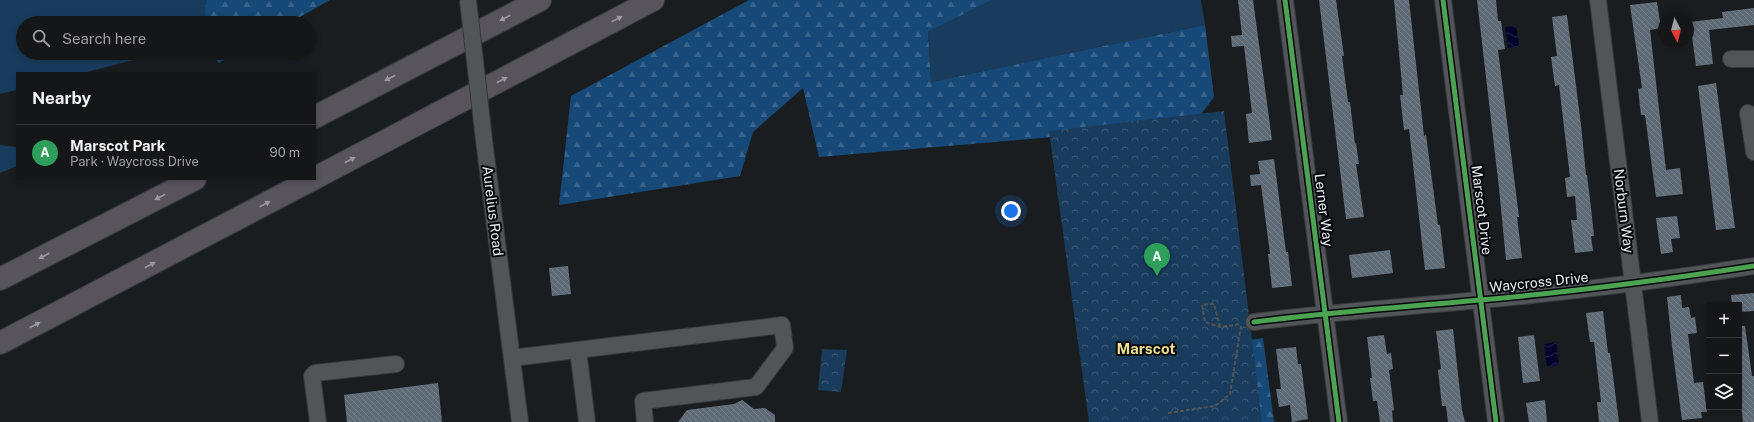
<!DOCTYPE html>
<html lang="en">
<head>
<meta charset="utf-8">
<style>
  body { margin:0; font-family:"Public Sans",sans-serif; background:#212325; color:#f1f3f6 }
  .controls { position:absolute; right:12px; bottom:12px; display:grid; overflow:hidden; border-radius:0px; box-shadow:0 2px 6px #0003 }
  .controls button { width:36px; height:36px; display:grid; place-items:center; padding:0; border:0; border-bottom:1px solid #333537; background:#141618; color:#f1f3f6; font:20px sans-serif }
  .compass { position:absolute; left:1658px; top:12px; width:36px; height:36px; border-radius:50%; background:#141618; box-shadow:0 2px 6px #0003; rotate:173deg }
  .you { position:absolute; left:1011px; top:211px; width:14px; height:14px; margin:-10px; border:3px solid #fff; border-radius:50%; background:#1a73e8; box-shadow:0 0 0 6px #1a73e833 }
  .badge { display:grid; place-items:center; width:26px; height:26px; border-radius:50%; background:#a1a6aa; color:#fff; font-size:13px; font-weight:700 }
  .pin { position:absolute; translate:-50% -33px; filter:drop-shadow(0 1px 2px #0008) }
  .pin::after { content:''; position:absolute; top:21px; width:14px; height:12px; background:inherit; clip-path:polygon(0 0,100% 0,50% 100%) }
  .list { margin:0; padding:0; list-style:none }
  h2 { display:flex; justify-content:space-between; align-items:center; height:52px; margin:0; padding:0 16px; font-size:17px }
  h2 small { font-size:13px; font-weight:400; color:#9d9fa2 }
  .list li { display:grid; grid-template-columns:26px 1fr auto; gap:12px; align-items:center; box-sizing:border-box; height:56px; padding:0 16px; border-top:1px solid #333537 }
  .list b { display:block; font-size:15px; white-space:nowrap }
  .list p { margin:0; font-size:13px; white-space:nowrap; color:#9d9fa2 }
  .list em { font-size:13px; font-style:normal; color:#9d9fa2 }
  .icon { flex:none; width:22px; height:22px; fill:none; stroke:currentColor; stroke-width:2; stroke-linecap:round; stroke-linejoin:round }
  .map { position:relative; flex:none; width:1754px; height:422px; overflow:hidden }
  .search { position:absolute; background:#141618; box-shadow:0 2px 6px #0003; left:16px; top:16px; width:300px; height:44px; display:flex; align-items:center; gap:10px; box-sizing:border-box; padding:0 14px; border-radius:22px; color:#9d9fa2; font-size:15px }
  .panel { position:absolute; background:#141618; box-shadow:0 2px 6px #0003; left:16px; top:72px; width:300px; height:108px; border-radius:0px }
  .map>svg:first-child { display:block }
  .green { fill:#193c5d }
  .forest { fill:url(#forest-firs) }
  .park { fill:url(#park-crowns) }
  .water { fill:url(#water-waves) }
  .building { fill:url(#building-back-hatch) }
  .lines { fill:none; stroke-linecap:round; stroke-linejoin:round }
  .minor-casing { stroke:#36393c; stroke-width:18 }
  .highway-casing { stroke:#36393c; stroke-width:24 }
  .path { stroke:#525456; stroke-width:2; stroke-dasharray:4 2; stroke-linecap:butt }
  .minor { stroke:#525558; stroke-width:16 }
  .highway { stroke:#57545b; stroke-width:22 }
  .minor-bridge-casing { stroke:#36393c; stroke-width:18; stroke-linecap:butt }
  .minor-bridge { stroke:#525558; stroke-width:16 }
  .cycleway-casing { stroke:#05070a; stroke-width:8 }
  .cycleway { stroke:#4ca352; stroke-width:5 }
  .oneway { fill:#999aa0 }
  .labels { text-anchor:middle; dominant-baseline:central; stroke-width:4; stroke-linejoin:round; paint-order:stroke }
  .street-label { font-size:14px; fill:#eaeff4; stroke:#05070a }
  .neighbourhood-label { font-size:15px; font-weight:bold; fill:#f0df91; stroke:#05070a }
</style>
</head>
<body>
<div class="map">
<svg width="1754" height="422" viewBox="0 0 1754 422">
  <defs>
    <pattern id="forest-firs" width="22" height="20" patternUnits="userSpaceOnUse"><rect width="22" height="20" fill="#164977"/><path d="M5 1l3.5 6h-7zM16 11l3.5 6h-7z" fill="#38648b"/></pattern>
    <pattern id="park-crowns" width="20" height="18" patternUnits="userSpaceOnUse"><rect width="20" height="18" fill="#193c5d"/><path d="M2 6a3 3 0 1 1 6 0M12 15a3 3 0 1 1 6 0" fill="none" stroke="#3b5875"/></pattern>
    <pattern id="water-waves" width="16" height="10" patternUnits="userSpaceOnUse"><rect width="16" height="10" fill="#02032c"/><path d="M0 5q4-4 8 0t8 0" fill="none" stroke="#27284b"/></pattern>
    <pattern id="building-back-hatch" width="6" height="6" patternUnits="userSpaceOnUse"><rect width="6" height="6" fill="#5e6b77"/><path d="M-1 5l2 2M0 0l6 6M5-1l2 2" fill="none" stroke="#75808b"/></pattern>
  </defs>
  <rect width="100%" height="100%" fill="#1a1d20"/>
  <g class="green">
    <polygon points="0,0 206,0 204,23 23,23 23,53 161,53 83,73 17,73 17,90 0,94"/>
    <polygon points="992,0 1201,0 1205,25 931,82 928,32"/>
    <polygon points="0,145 17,147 17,166 0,173"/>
  </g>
  <g class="forest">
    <polygon points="206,0 330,0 289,23 204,23"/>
    <polygon points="749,0 992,0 928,32 931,82 1205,25 1214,97 1193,125 819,157 803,88 753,132 740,176 559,205 571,96"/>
    <polygon points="211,53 236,53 219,63"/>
    <polygon points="1263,338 1274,422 1230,422 1242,341"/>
  </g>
  <g class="park">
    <polygon points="1224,111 1262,422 1089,422 1049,131"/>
    <polygon points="822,349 847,350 841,392 818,390"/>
  </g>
  <g class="water">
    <polygon points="1516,26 1519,46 1508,48 1505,27"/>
    <polygon points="1556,342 1559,365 1547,366 1544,344"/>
  </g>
  <g class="building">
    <polygon points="1238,0 1253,0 1272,140 1249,143 1246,114 1252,113 1244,46 1232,47 1231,36 1242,35"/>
    <polygon points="1319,0 1336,0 1344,56 1342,56 1348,102 1350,102 1355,144 1356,143 1359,164 1356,164 1364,217 1346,219"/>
    <polygon points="1394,0 1409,0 1424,136 1426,135 1438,225 1440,225 1445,268 1425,270 1409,129 1404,130 1400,95 1403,95"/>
    <polygon points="1477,0 1496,0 1498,21 1501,21 1505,49 1498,50 1519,217 1517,217 1522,258 1506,260 1499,188"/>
    <polygon points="1657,2 1661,28 1650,30 1666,170 1680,168 1683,194 1656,197 1645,115 1641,115 1638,89 1642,88 1630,5"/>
    <polygon points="1754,8 1754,25 1709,30 1713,64 1696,66 1690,22 1723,18 1722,12"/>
    <polygon points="1567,15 1581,125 1586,175 1587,175 1591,208 1594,236 1591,236 1593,251 1575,253 1571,220 1577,220 1575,196 1567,197 1565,178 1570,177 1564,127 1559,85 1555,86 1551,57 1557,56 1552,17"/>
    <polygon points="1716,83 1735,228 1716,230 1698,86"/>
    <polygon points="1274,159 1286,252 1288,252 1292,286 1272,288 1268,254 1270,254 1261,185 1251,186 1250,175 1260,174 1258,161"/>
    <polygon points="1677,216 1680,238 1671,239 1673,252 1661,254 1656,218"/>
    <polygon points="1390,250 1393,273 1352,278 1349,255"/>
    <polygon points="568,266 571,294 552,296 549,268"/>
    <polygon points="1754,293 1754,311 1739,312 1739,305 1732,305 1731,295"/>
    <polygon points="1681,295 1682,308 1689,307 1691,318 1695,317 1697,333 1688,334 1694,383 1703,382 1707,412 1701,412 1702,418 1682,420 1672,346 1667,297"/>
    <polygon points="1603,311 1608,353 1610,353 1619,422 1599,422 1597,402 1601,402 1594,342 1590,342 1586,313"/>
    <polygon points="1739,326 1745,326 1752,376 1754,376 1754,422 1743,422 1739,386"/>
    <polygon points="1453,329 1462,410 1465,422 1448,422 1446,406 1442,406 1438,370 1441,369 1436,331"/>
    <polygon points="1384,335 1387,354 1391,353 1393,369 1389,370 1394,410 1392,411 1393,422 1380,422 1377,401 1373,401 1370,378 1372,378 1367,337"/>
    <polygon points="1534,335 1540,381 1523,383 1518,337"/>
    <polygon points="1296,347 1298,364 1301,364 1308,419 1292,422 1290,405 1279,407 1276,389 1281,389 1276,349"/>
    <polygon points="438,383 442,422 347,422 344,395"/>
    <polygon points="742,400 754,409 765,408 775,415 775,422 678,422 687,410 734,404"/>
    <polygon points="1545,400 1547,422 1529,422 1526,403"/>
  </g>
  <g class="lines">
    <defs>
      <g id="minor">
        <polyline points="1285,0 1339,422"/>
        <polyline points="1443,0 1496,422"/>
        <polyline points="1598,0 1650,422"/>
        <polyline points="1731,59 1754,59"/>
        <polyline points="1748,113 1754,152"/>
        <polyline points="484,140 520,422"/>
        <path d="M1254,322C1330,312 1405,307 1480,300C1572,292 1663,280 1754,266"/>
        <polyline points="578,350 587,422"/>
        <polyline points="512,358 782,325 785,348 756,387 643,401 645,422"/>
        <polyline points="318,422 312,376 315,373 396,364"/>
      </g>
      <g id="highway">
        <polyline points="315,117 540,0"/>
        <polyline points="315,178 653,0"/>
        <polyline points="0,279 195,179"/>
        <polyline points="0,343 313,179"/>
      </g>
    </defs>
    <use href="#minor" class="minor-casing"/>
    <use href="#highway" class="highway-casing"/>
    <g class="path">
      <polyline points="1220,327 1214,304 1202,305 1205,322 1220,327 1241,324"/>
      <polyline points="1168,413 1215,406 1230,394 1241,326"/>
    </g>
    <use href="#minor" class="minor"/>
    <use href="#highway" class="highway"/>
    <defs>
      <polyline id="minor-bridge" points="468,0 484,140"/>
    </defs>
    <use href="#minor-bridge" class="minor-bridge-casing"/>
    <use href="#minor-bridge" class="minor-bridge"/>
    <defs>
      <g id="cycleway">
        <polyline points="1285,0 1339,422"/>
        <polyline points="1443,0 1496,422"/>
        <path d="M1254,322C1330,312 1405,307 1480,300C1572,292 1663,280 1754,266"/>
      </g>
    </defs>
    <use href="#cycleway" class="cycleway-casing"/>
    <use href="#cycleway" class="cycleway"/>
  </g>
  <defs><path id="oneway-solid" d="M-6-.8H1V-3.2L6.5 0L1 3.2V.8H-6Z"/></defs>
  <g class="oneway">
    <use href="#oneway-solid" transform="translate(505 18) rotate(152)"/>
    <use href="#oneway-solid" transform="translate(617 19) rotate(-28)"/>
    <use href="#oneway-solid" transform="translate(390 78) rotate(153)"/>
    <use href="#oneway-solid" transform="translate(502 80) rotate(-28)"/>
    <use href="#oneway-solid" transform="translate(350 160) rotate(-28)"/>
    <use href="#oneway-solid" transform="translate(160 197) rotate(153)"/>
    <use href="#oneway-solid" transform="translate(265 204) rotate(-28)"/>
    <use href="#oneway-solid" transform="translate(44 256) rotate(153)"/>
    <use href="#oneway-solid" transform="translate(150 265) rotate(-28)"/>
    <use href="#oneway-solid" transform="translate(35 325) rotate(-28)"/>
  </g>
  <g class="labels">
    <g class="street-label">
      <text transform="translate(1324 210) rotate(83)">Lerner Way</text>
      <text transform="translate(1482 210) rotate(83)">Marscot Drive</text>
      <text transform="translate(493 211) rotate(83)">Aurelius Road</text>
      <text transform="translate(1624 211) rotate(83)">Norburn Way</text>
      <text transform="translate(1539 282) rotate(-6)">Waycross Drive</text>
    </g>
    <g class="neighbourhood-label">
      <text x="1146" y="348">Marscot</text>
    </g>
  </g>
</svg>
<div class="controls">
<button>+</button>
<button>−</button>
<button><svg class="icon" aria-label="layers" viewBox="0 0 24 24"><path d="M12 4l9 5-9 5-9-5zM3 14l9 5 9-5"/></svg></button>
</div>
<svg class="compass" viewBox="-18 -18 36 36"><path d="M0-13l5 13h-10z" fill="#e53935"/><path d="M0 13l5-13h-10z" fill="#9d9fa2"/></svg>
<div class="you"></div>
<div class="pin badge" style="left:1157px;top:276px;background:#2e9e5b">A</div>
<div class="search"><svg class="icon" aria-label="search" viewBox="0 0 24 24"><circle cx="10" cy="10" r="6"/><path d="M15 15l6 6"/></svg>Search here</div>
<section class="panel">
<h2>Nearby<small></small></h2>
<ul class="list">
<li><span class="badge" style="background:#2e9e5b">A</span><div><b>Marscot Park</b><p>Park · Waycross Drive</p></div><em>90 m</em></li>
</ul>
</section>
</div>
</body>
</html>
